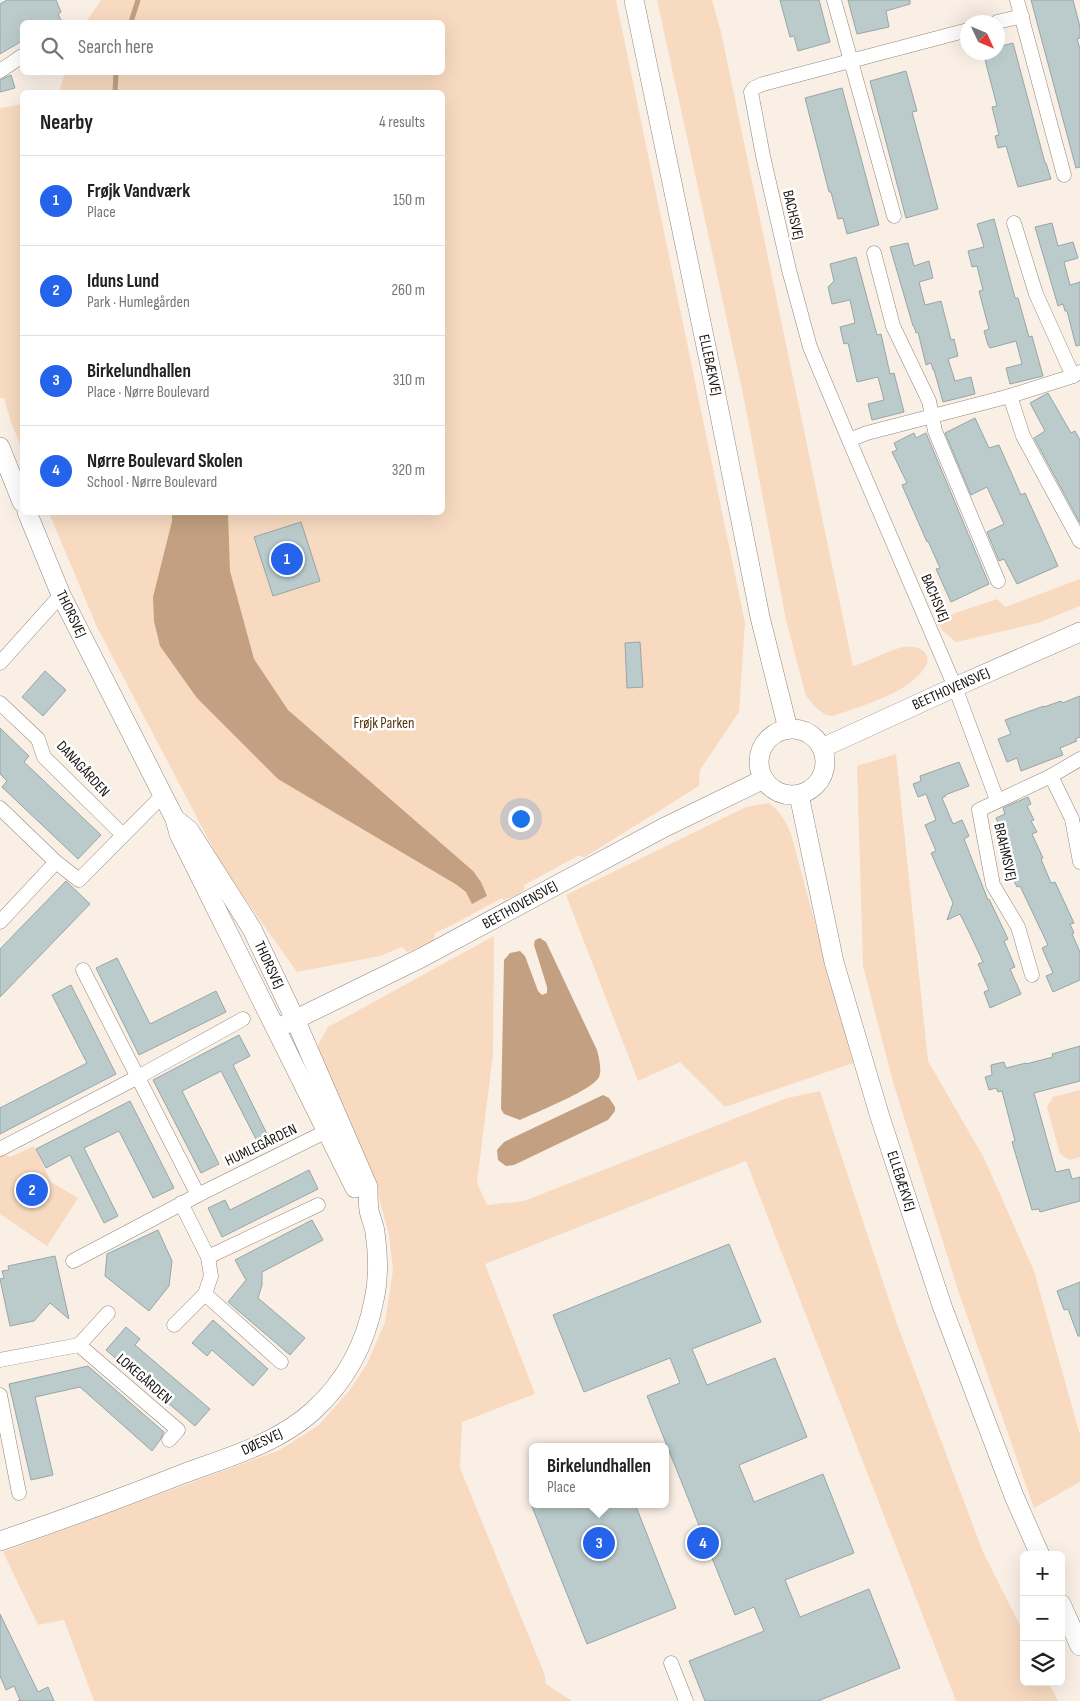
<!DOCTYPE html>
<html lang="en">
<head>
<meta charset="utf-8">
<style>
  body { margin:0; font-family:"Sofia Sans Condensed",sans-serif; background:#f2f2f2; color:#222 }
  .controls { position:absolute; right:15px; bottom:15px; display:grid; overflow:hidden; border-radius:8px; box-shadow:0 5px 20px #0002 }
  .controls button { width:45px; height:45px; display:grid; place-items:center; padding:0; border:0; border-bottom:1px solid #e0e0e0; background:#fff; color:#222; font:25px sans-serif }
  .compass { position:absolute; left:960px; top:15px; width:45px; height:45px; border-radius:50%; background:#fff; box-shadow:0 5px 20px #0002; rotate:134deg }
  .you { position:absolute; left:520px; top:818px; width:18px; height:18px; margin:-12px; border:4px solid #fff; border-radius:50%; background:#1a73e8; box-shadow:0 0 0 8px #1a73e833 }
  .badge { display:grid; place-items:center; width:32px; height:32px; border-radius:50%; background:#2563eb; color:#fff; font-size:16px; font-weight:700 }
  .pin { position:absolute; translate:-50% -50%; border:2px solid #fff; box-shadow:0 1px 5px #0006 }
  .popup { position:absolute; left:529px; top:1443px; width:140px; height:65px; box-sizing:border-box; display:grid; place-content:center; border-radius:8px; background:#fff; filter:drop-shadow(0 1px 4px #0005); font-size:16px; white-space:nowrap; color:#767676 }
  .popup b { font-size:19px; color:#222 }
  .popup::after { content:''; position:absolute; left:50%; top:100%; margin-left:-10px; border:10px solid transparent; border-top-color:#fff }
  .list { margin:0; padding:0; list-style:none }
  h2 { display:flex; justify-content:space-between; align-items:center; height:65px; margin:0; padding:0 20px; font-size:21px }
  h2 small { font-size:16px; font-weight:400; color:#767676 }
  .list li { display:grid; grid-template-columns:32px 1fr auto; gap:15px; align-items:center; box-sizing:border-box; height:90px; padding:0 20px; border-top:1px solid #e0e0e0 }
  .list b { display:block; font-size:19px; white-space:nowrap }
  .list p { margin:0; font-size:16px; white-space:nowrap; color:#767676 }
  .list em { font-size:16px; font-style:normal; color:#767676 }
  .icon { flex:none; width:28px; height:28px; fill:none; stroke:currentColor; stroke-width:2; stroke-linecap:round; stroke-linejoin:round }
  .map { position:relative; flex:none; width:1080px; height:1701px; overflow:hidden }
  .search { position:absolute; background:#fff; box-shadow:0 5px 20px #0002; left:20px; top:20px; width:425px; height:55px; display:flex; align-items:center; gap:12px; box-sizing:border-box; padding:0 18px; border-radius:8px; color:#767676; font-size:19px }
  .panel { position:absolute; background:#fff; box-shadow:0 5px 20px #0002; left:20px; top:90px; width:425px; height:425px; border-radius:8px }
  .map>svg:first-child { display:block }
  .green { fill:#f7dac0 }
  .water { fill:#c2a081 }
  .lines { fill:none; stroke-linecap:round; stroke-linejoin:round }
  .stream { stroke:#c2a081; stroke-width:5 }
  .building { fill:#bbcbcc; stroke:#96a6a7 }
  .street-casing { stroke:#90877e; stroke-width:15 }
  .secondary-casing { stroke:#90877e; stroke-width:20 }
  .street { stroke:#fff; stroke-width:14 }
  .secondary { stroke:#fff; stroke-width:19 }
  .labels { text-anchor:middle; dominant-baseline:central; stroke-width:5; stroke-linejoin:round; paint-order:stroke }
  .street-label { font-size:15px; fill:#16130f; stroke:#fff }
  .park-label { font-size:15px; fill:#593710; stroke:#fff }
</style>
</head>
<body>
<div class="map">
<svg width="1080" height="1701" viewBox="0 0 1080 1701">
  <rect width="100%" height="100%" fill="#faefe5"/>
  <g class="green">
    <polygon points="101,0 616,0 745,623 739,712 700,770 699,786 585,857 578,856 524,885 525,889 516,896 504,900 502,898 452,925 435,933 434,942 407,952 402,947 380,956 297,972 225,871 97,627 49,513 442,512 442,92 59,92 65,73 442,72 442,22 86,22"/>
    <path d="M657,0H712L721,32L853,666C870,661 886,651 903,647C918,644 935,653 924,669C906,694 861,706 833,716L826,715L816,708L806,696L786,620L743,394Z"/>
    <polygon points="22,104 22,449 11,422 4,398 0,398 0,108"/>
    <polygon points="1080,579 1080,606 1038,623 956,642 943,631 935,620 997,599 1005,607"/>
    <polygon points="896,754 928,1061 984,1158 1034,1271 1080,1435 1080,1482 1034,1508 959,1293 893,1082 863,966 857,766"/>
    <path d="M769,803C781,812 785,820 791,834L853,1063L725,1107L680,1062L638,1081L566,895L746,807Z"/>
    <polygon points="494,936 493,1054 477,1183 487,1205 524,1201 787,1098 820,1091 896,1321 983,1552 1024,1633 1024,1682 1048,1682 1058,1701 956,1701 746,1161 485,1264 535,1394 462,1422 460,1468 544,1673 546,1684 572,1701 94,1701 64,1620 38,1625 3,1552 280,1450 319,1425 349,1391 367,1364 385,1322 393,1270 389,1235 378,1194 317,1047 328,1027"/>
    <polygon points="1080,1090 1080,1157 1070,1160 1060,1154 1047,1107 1053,1097"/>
    <polygon points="34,1146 51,1182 78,1198 47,1246 0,1214 0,1152 10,1157"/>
  </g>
  <g class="water">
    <polygon points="172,513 228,513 230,571 254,659 288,710 473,871 481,882 487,896 472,904 466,892 457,885 278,779 197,698 160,646 154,621 153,597 172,521"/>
    <path d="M540,938L546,942L597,1050C599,1058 602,1070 599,1077C593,1090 534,1113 520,1120L504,1114L501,1109L504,960L510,953L520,951L525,956L538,991L542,995L547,993V987L534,945L535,940Z"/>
    <polygon points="603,1095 609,1098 615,1107 615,1111 608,1120 514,1165 506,1166 498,1160 497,1150 504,1142"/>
  </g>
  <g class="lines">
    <g class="stream">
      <polyline points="131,22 138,0"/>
      <polyline points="115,92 116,72"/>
    </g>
  </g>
  <g class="building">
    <polygon points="7,0 56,0 61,12 58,14 62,22 22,22 22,41 0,54 0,4"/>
    <polygon points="780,0 819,0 830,42 798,51 794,36 790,37"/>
    <polygon points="848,0 910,0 910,4 886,11 889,27 857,34"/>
    <polygon points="1031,0 1073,0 1080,27 1080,38 1077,39 1080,49 1080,167 1076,168"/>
    <polygon points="1013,43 1045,163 1046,163 1051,179 1018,187 1006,146 998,148 995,136 999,135 992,107 997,106 983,52 998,52 998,47"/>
    <polygon points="906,71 917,111 912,112 938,209 906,218 870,81"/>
    <polygon points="11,75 15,88 0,92 0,80"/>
    <polygon points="842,88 879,225 847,234 843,218 838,219 831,192 829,192 805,98"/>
    <polygon points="994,219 1015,298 1018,298 1029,337 1032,336 1043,376 1010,384 1006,368 1022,364 1016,341 990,348 988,345 984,331 989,329 979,291 983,290 977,266 972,267 968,251 984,247 977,224"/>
    <polygon points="1052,223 1058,246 1073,242 1078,258 1064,262 1070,285 1080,282 1080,345 1076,346 1067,311 1065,311 1063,304 1058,306 1035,227"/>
    <polygon points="908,243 914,266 929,261 933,278 919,282 925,305 941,301 951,340 954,339 958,356 948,359 955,381 971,377 975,394 943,402 934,370 933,370 931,363 926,365 918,332 916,333 914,326 913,326 890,247"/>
    <polygon points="856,257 877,335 881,334 890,374 894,373 904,412 872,420 868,404 884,400 878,377 857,382 848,343 844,344 840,327 855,323 850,300 832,304 828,287 834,281 830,264"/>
    <polygon points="1048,393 1071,433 1075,431 1080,440 1080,523 1034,438 1045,431 1030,403"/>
    <polygon points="975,418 989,448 999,445 1021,495 1025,493 1058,566 1017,584 1004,559 999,561 987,532 1004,524 987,487 971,495 945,433"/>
    <polygon points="914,433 916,438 926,433 989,584 951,602 936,569 940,568 928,541 927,542 902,485 907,483 892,452 897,450 894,443"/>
    <polygon points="301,522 320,581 273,596 254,537"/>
    <polygon points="640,642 643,687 627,688 625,643"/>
    <polygon points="45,671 66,690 43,716 22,697"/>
    <polygon points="1080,696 1080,737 1075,739 1077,741 1060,748 1063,755 1021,771 1017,758 1007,762 998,739 1011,734 1005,720 1044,706 1044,707 1061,701 1062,703"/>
    <polygon points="0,728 29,756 24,762 101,835 78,859 2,787 7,781 0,774"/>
    <polygon points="959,762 969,786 945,795 946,796 942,798 953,824 962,820 969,836 964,839 988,900 989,899 1008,939 1004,941 1015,967 1010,969 1021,994 990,1008 984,992 989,990 978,964 983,962 969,932 960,914 947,920 953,903 931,853 936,851 925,825 936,820 926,794 918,797 913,784 921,781 920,776"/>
    <polygon points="1028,797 1031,804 1027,806 1034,820 1031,821 1037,832 1032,834 1043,858 1041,859 1051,883 1055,882 1074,923 1070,924 1074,933 1072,934 1080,952 1080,980 1053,992 1046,976 1053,973 1042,948 1048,945 1020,886 1017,887 1010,872 1012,871 1001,846 1007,843 996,818 1005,814 1003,808"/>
    <polygon points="66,881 90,904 0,997 0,949"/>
    <polygon points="117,958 150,1024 216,991 226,1012 139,1055 96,968"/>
    <polygon points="71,985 116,1074 0,1134 0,1108 87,1063 52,995"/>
    <polygon points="239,1035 250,1056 233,1065 270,1140 259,1145 221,1071 182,1091 219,1164 201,1173 153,1080"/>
    <polygon points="1080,1046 1080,1081 1034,1093 1056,1172 1069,1169 1072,1179 1080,1177 1080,1201 1040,1212 1039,1209 1032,1210 1012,1142 1015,1141 1002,1091 998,1092 996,1088 989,1090 985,1077 992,1075 991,1065 1004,1062 1006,1068 1026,1063 1026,1064 1053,1057 1052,1054"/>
    <polygon points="130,1101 174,1188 153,1198 119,1131 84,1148 118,1216 104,1223 70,1155 46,1168 36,1149"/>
    <polygon points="309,1170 318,1189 222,1237 208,1208 225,1200 230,1210"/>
    <polygon points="312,1220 323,1240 262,1272 262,1285 258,1298 305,1338 290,1355 228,1302 246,1280 235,1260"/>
    <polygon points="158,1230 172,1261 169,1286 149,1311 105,1276 107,1254"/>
    <polygon points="729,1244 761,1322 692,1349 707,1385 775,1358 807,1437 739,1465 754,1502 823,1474 854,1553 785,1580 800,1617 869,1589 900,1668 818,1701 705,1701 689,1661 764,1631 754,1607 735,1615 647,1396 680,1383 670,1358 584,1392 553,1315"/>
    <polygon points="55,1256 69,1319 50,1303 34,1321 10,1326 0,1279 4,1278 2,1271 9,1270 8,1266"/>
    <polygon points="1080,1282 1080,1336 1078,1336 1068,1309 1064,1310 1057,1291"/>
    <polygon points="213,1320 268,1369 253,1386 212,1350 207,1356 192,1343"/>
    <polygon points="126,1327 140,1339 135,1345 210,1409 195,1426 106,1350"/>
    <polygon points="88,1366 164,1432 160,1440 152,1451 80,1387 35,1397 53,1475 31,1480 9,1384"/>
    <polygon points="531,1504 635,1504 676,1608 587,1644"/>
    <polygon points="0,1614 38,1692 48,1687 54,1701 18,1701 20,1700 14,1686 6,1690 0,1676"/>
  </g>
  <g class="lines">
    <defs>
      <g id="street">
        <polyline points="834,0 894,216"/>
        <polyline points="1017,0 1064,175"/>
        <polyline points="997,22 1022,16"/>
        <polyline points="968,30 763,84 754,88 751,92 763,156 789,270 810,347 849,440 955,687 997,800"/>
        <polyline points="0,71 22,56"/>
        <polyline points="1014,223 1036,294 1073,376"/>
        <polyline points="874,253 893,326 929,401 935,431 998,581"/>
        <polyline points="1010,396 1023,436 1080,541"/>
        <polyline points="849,440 867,433 1010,396 1073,376 1080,372"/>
        <polyline points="0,663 61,595"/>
        <polyline points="0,703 38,739 44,757 123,835"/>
        <polyline points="1051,776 1072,819 1080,862"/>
        <polyline points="0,808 56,862 79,880 162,796"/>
        <polyline points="0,922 56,862"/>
        <polyline points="83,970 198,1195"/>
        <polyline points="1032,975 1018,927 993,885 979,810 1051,776 1080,759"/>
        <polyline points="0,1149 138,1077 243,1019"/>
        <polyline points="208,1257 318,1205"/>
        <polyline points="73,1261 198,1195 335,1127"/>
        <polyline points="205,1294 281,1362"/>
        <polyline points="174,1325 205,1294 211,1276 208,1257 181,1203"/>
        <polyline points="79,1345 108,1313"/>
        <polyline points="0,1360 79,1345 178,1430 169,1440"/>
        <polyline points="0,1395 19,1493"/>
        <polyline points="671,1663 686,1701"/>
      </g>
      <g id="secondary">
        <polyline points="634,0 712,375 760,617 788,729"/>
        <polyline points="0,447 22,502"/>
        <polyline points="27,512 61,595 175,819 179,834 355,1188"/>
        <circle cx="792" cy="762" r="33"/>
        <polyline points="822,748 955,687 1080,632"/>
        <polyline points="799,795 834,962 880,1117 942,1306 1014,1496 1040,1555"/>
        <polyline points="284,1025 421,958 663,828 764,779"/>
        <path d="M0,1541C62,1520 124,1497 185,1473C229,1457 278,1443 313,1411C346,1381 366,1342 374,1300C379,1278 378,1253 375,1232C374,1224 370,1217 369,1210C368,1202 368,1194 368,1187L295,1019L252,929L189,830L175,819"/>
        <polyline points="1061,1604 1080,1646"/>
      </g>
    </defs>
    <use href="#street" class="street-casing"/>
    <use href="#secondary" class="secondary-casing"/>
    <use href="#street" class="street"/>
    <use href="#secondary" class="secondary"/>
  </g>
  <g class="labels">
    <g class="street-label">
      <text transform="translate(793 215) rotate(77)">BACHSVEJ</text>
      <text transform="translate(710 365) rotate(78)">ELLEBÆKVEJ</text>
      <text transform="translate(935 598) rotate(67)">BACHSVEJ</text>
      <text transform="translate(71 614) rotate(64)">THORSVEJ</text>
      <text transform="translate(951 689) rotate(-24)">BEETHOVENSVEJ</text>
      <text transform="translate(83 769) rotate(47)">DANAGÅRDEN</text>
      <text transform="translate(1005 852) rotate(77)">BRAHMSVEJ</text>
      <text transform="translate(520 905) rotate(-29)">BEETHOVENSVEJ</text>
      <text transform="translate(269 965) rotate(65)">THORSVEJ</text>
      <text transform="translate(261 1145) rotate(-26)">HUMLEGÅRDEN</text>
      <text transform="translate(901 1181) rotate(72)">ELLEBÆKVEJ</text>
      <text transform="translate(144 1379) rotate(41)">LOKEGÅRDEN</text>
      <text transform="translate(262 1442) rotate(-25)">DØESVEJ</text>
    </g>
    <g class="park-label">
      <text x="384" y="723">Frøjk Parken</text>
    </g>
  </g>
</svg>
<div class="controls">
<button>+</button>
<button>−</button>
<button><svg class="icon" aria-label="layers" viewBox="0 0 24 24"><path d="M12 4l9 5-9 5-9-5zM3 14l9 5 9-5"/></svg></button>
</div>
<svg class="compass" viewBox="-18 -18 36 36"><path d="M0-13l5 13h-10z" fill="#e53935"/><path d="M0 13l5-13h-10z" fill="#767676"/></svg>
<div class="you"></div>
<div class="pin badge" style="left:287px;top:559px">1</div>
<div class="pin badge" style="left:32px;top:1190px">2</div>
<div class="pin badge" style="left:599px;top:1543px">3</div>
<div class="popup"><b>Birkelundhallen</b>Place</div>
<div class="pin badge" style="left:703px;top:1543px">4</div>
<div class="search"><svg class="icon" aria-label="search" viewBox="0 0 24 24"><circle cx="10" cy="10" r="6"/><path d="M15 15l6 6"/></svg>Search here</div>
<section class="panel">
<h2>Nearby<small>4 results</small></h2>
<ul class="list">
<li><span class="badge">1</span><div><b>Frøjk Vandværk</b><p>Place</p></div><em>150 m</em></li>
<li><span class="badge">2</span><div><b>Iduns Lund</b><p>Park · Humlegården</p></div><em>260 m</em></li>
<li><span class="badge">3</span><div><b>Birkelundhallen</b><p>Place · Nørre Boulevard</p></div><em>310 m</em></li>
<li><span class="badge">4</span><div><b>Nørre Boulevard Skolen</b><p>School · Nørre Boulevard</p></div><em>320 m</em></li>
</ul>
</section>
</div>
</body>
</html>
